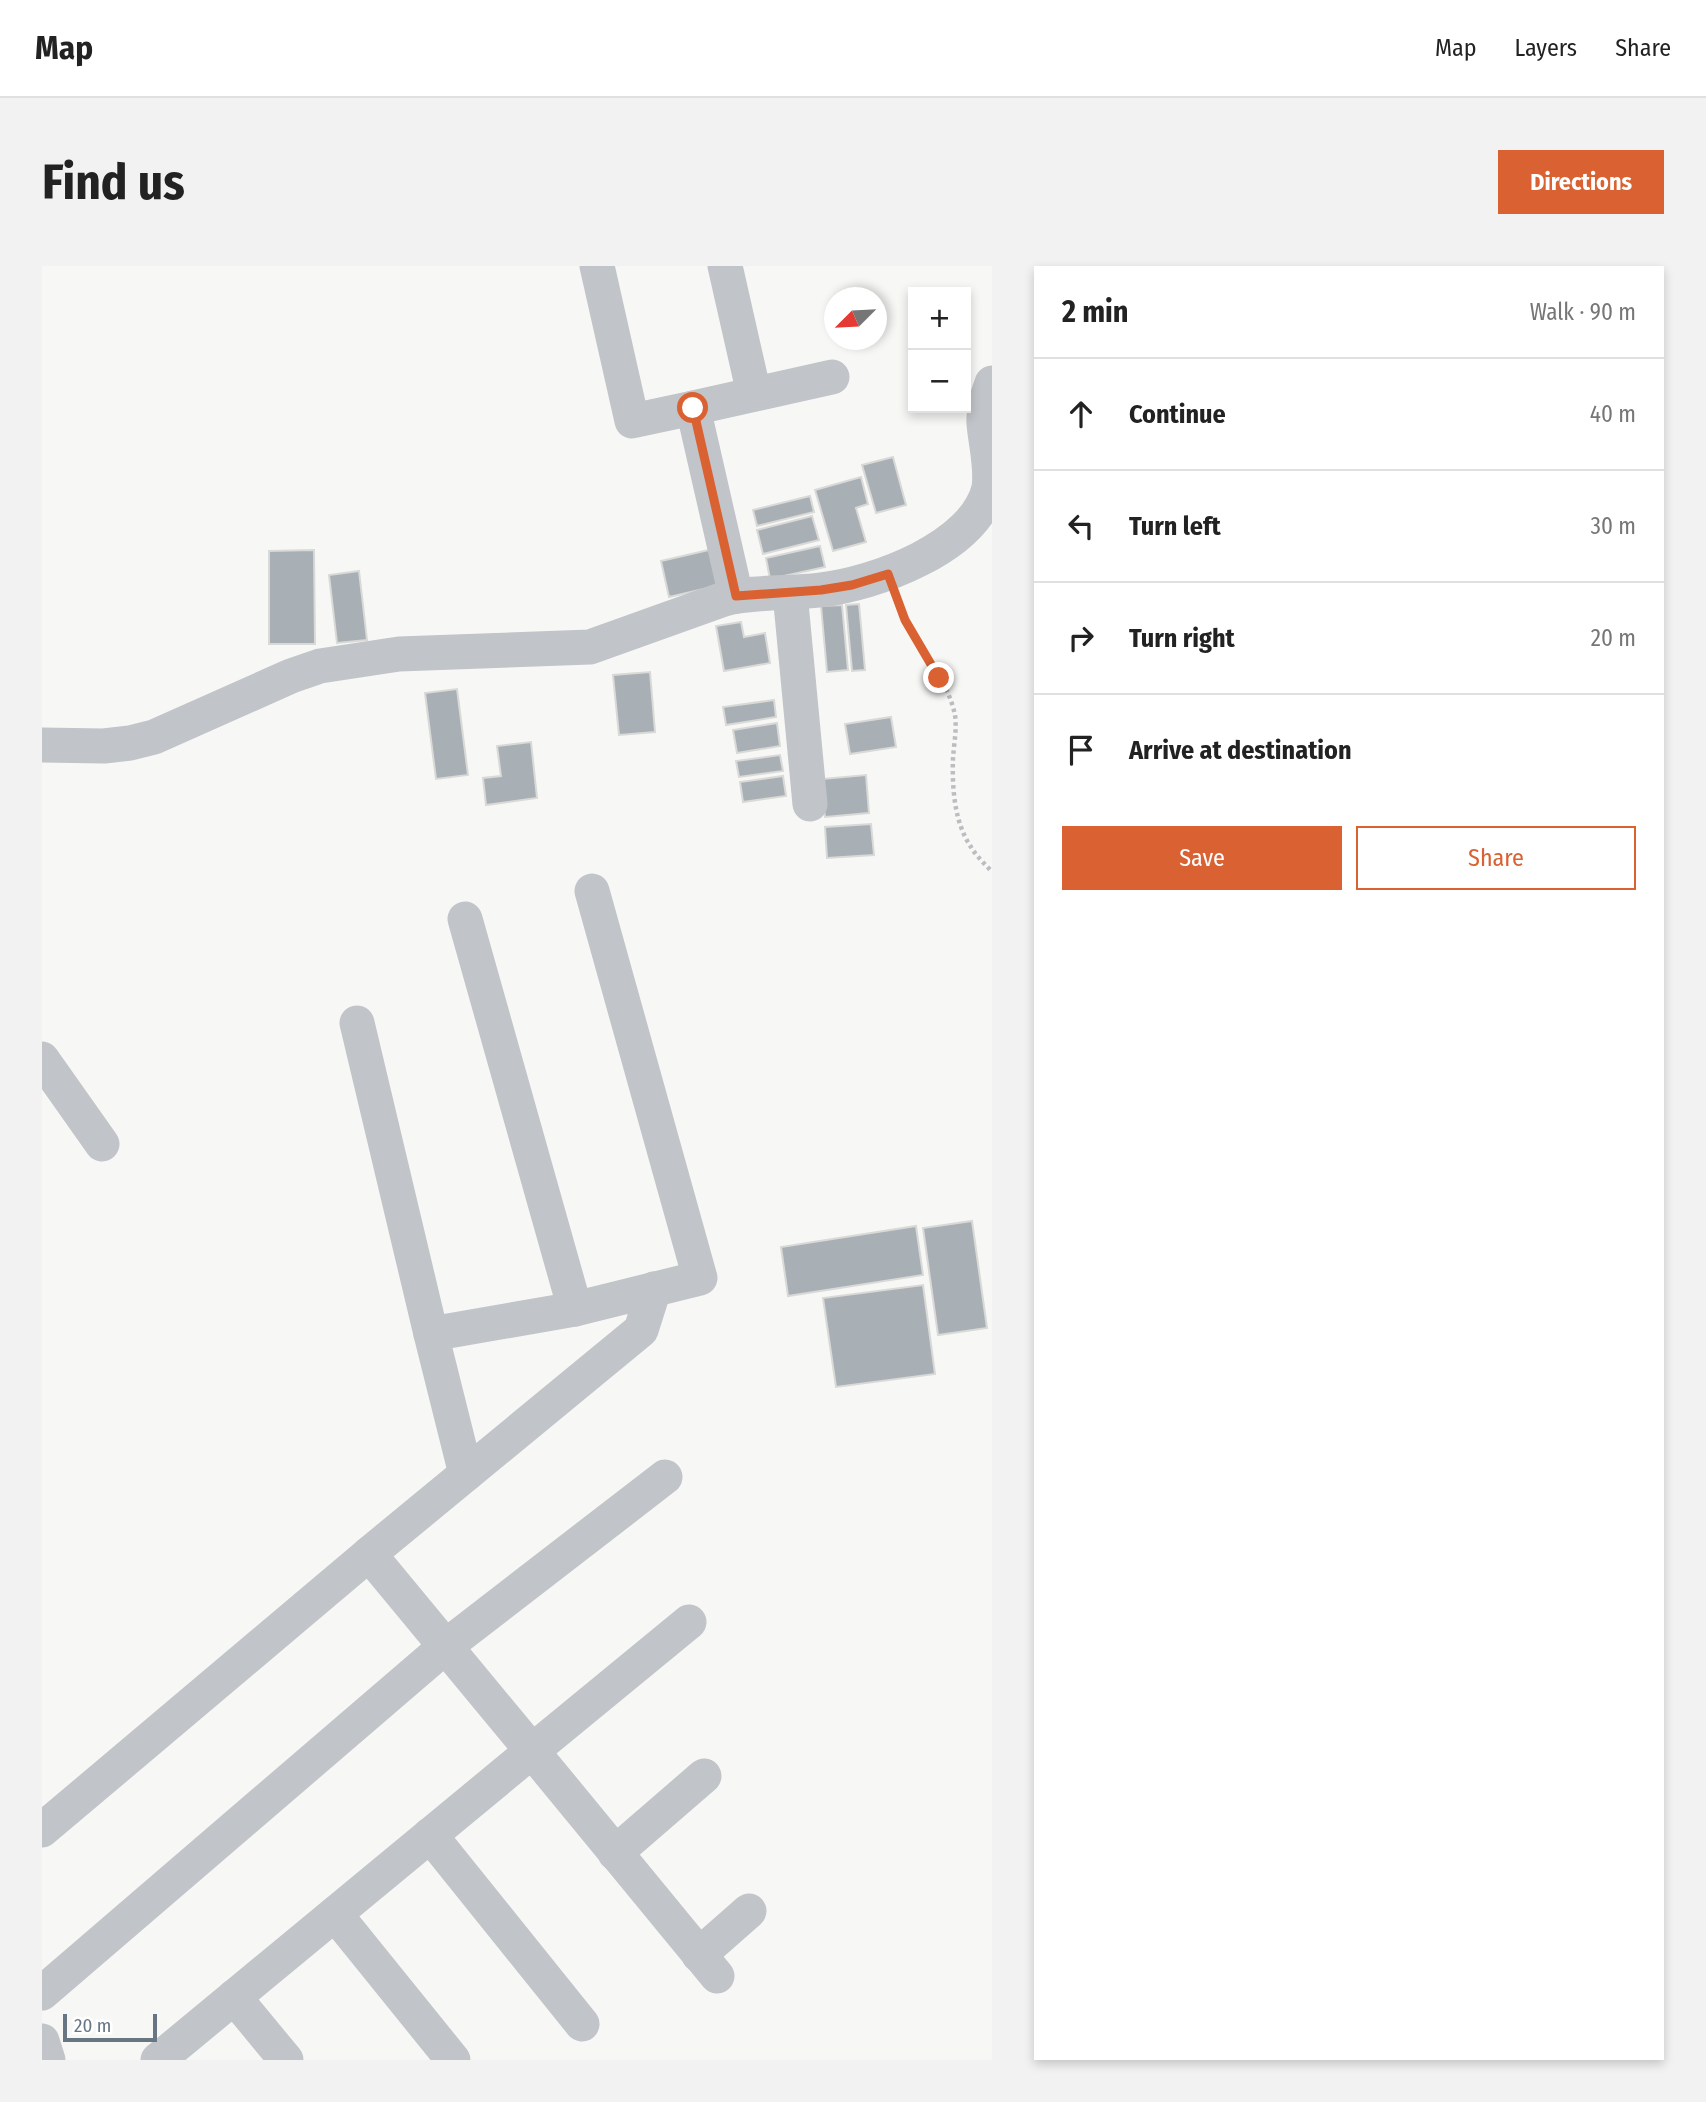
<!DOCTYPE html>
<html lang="en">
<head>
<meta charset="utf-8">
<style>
  body { margin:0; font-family:"Fira Sans Condensed",sans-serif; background:#f2f2f2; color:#222 }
  .controls { position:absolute; right:21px; top:21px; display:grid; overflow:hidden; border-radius:0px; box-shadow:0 4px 10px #0003 }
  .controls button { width:63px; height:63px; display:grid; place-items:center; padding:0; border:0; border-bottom:2px solid #e0e0e0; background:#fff; color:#222; font:35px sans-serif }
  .compass { position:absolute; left:782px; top:21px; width:63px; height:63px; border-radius:50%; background:#fff; box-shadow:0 4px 10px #0003; rotate:246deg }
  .scale { position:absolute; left:21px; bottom:18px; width:94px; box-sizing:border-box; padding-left:7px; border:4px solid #687684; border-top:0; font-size:19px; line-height:24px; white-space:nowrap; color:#687684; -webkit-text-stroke:5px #fff; paint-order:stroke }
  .stop { position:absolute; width:21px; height:21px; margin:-16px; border:5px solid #da6132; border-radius:50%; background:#fff }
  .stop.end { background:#da6132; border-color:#fff; box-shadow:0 2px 7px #0008 }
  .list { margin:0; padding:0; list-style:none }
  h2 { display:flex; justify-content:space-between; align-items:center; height:91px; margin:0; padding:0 28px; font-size:30px }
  h2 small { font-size:23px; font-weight:400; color:#767676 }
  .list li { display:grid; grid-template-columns:46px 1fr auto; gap:21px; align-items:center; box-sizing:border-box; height:112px; padding:0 28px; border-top:2px solid #e0e0e0 }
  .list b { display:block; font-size:26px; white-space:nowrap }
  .list em { font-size:23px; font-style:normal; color:#767676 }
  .actions { display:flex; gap:14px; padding:21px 28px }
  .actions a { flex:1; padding:16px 0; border:2px solid #da6132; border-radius:0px; text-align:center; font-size:24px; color:#da6132 }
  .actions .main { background:#da6132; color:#fff }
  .icon { flex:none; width:38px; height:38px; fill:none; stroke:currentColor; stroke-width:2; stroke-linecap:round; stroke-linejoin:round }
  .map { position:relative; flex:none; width:950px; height:1794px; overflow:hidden; border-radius:0px }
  header { display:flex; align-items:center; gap:42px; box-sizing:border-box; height:98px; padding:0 35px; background:#fff; border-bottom:2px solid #e0e0e0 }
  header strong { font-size:33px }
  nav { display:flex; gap:38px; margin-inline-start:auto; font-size:24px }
  .intro { display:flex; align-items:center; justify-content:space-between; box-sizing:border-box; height:168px; padding:0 42px }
  h1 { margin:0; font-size:49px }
  .button { padding:18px 32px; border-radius:0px; background:#da6132; color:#fff; font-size:24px; font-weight:700 }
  main { display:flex; gap:42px; padding:0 42px }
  aside { flex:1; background:#fff; border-radius:0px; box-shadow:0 4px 10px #0003 }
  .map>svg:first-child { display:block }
  .building { fill:#a8afb5; stroke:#d9d9d7; stroke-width:2 }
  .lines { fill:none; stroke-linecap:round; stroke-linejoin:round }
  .path { stroke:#bbbdc0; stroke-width:4.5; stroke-dasharray:3.5 3.5; stroke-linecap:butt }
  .street { stroke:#c1c4c8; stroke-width:35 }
  .route { stroke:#da6132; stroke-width:9 }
</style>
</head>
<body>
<header>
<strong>Map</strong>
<nav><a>Map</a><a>Layers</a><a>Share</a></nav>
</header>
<div class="intro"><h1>Find us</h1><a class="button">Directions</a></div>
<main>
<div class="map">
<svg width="950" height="1794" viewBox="0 0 950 1794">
  <rect width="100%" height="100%" fill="#f7f7f5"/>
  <g class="building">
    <polygon points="851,191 864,239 834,247 820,199"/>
    <polygon points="819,211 826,238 814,242 824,276 791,285 773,224"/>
    <polygon points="768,230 772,246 715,260 711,244"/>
    <polygon points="770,250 777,274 721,288 715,264"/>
    <polygon points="778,280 783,301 728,313 724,292"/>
    <polygon points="671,283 679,319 627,331 619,295"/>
    <polygon points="272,284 273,378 227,378 227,285"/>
    <polygon points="317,305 325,374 295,377 287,309"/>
    <polygon points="817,338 823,404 810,405 804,339"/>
    <polygon points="800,339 806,404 785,406 779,340"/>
    <polygon points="699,356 702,371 723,367 728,397 682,405 674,360"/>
    <polygon points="608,406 613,466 577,469 571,409"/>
    <polygon points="415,423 426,509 394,513 383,427"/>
    <polygon points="732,434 734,451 684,459 681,441"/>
    <polygon points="849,451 854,481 808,488 803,458"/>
    <polygon points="735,457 738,480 695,487 691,464"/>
    <polygon points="489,476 495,532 444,539 441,512 459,510 455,480"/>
    <polygon points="738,489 741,505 697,511 694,495"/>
    <polygon points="824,509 827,547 783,551 781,535 769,514"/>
    <polygon points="741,510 744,530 701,536 698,516"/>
    <polygon points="829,558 832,589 785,592 783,561"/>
    <polygon points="930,955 945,1062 896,1069 881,962"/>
    <polygon points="874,960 881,1009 746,1030 739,981"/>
    <polygon points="881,1019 893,1108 794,1121 781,1032"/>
  </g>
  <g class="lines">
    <path class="path" d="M857,337C871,375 905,410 913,449C915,462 912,478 911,492C910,521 912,556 929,581C934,590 943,598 950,606"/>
    <g class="street">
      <polyline points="555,0 590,155 651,142 694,330"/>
      <polyline points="683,0 712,128"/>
      <polyline points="651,142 790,111"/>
      <polyline points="748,327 768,538"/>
      <path d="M0,479L62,480L88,477L112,471L249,410L278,400L357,388L548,381L682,333C713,325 746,328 778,324C832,318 933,282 947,222C950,201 944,179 942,158C941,144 945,130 950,117"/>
      <polyline points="423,653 533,1043 658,1012 550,625"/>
      <polyline points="315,757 389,1068"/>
      <polyline points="0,793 60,878"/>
      <polyline points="424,1208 389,1068 533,1043"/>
      <polyline points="647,1356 490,1485 675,1710"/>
      <polyline points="0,1564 327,1288"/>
      <polyline points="388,1569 540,1758"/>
      <polyline points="573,1587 662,1510"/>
      <polyline points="293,1648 411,1794"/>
      <polyline points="657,1689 707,1645"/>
      <polyline points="0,1727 404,1380 623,1211"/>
      <polyline points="192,1731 244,1794"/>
      <polyline points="0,1775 6,1794"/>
      <polyline points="116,1794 490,1485 327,1288 599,1064 612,1023"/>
    </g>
  </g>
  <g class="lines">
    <polyline class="route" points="651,142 694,330 779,324 810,319 846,308 863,354 897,412"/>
  </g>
</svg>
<div class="controls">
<button>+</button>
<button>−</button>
</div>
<svg class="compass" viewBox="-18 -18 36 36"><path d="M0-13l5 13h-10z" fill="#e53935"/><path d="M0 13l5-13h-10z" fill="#767676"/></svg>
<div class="scale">20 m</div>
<div class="stop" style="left:651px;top:142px"></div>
<div class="stop end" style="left:897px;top:412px"></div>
</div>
<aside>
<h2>2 min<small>Walk · 90 m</small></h2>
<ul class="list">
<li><svg class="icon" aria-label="ahead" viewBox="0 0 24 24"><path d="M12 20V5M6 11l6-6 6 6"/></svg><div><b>Continue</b></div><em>40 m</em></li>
<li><svg class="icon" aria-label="left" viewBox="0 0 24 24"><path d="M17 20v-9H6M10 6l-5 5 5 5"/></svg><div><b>Turn left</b></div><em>30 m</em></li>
<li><svg class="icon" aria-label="right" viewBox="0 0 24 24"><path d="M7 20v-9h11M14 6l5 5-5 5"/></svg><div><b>Turn right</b></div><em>20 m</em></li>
<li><svg class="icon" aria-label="arrive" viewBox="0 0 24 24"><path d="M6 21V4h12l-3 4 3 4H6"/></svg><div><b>Arrive at destination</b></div></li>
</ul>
<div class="actions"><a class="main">Save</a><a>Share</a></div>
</aside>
</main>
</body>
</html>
